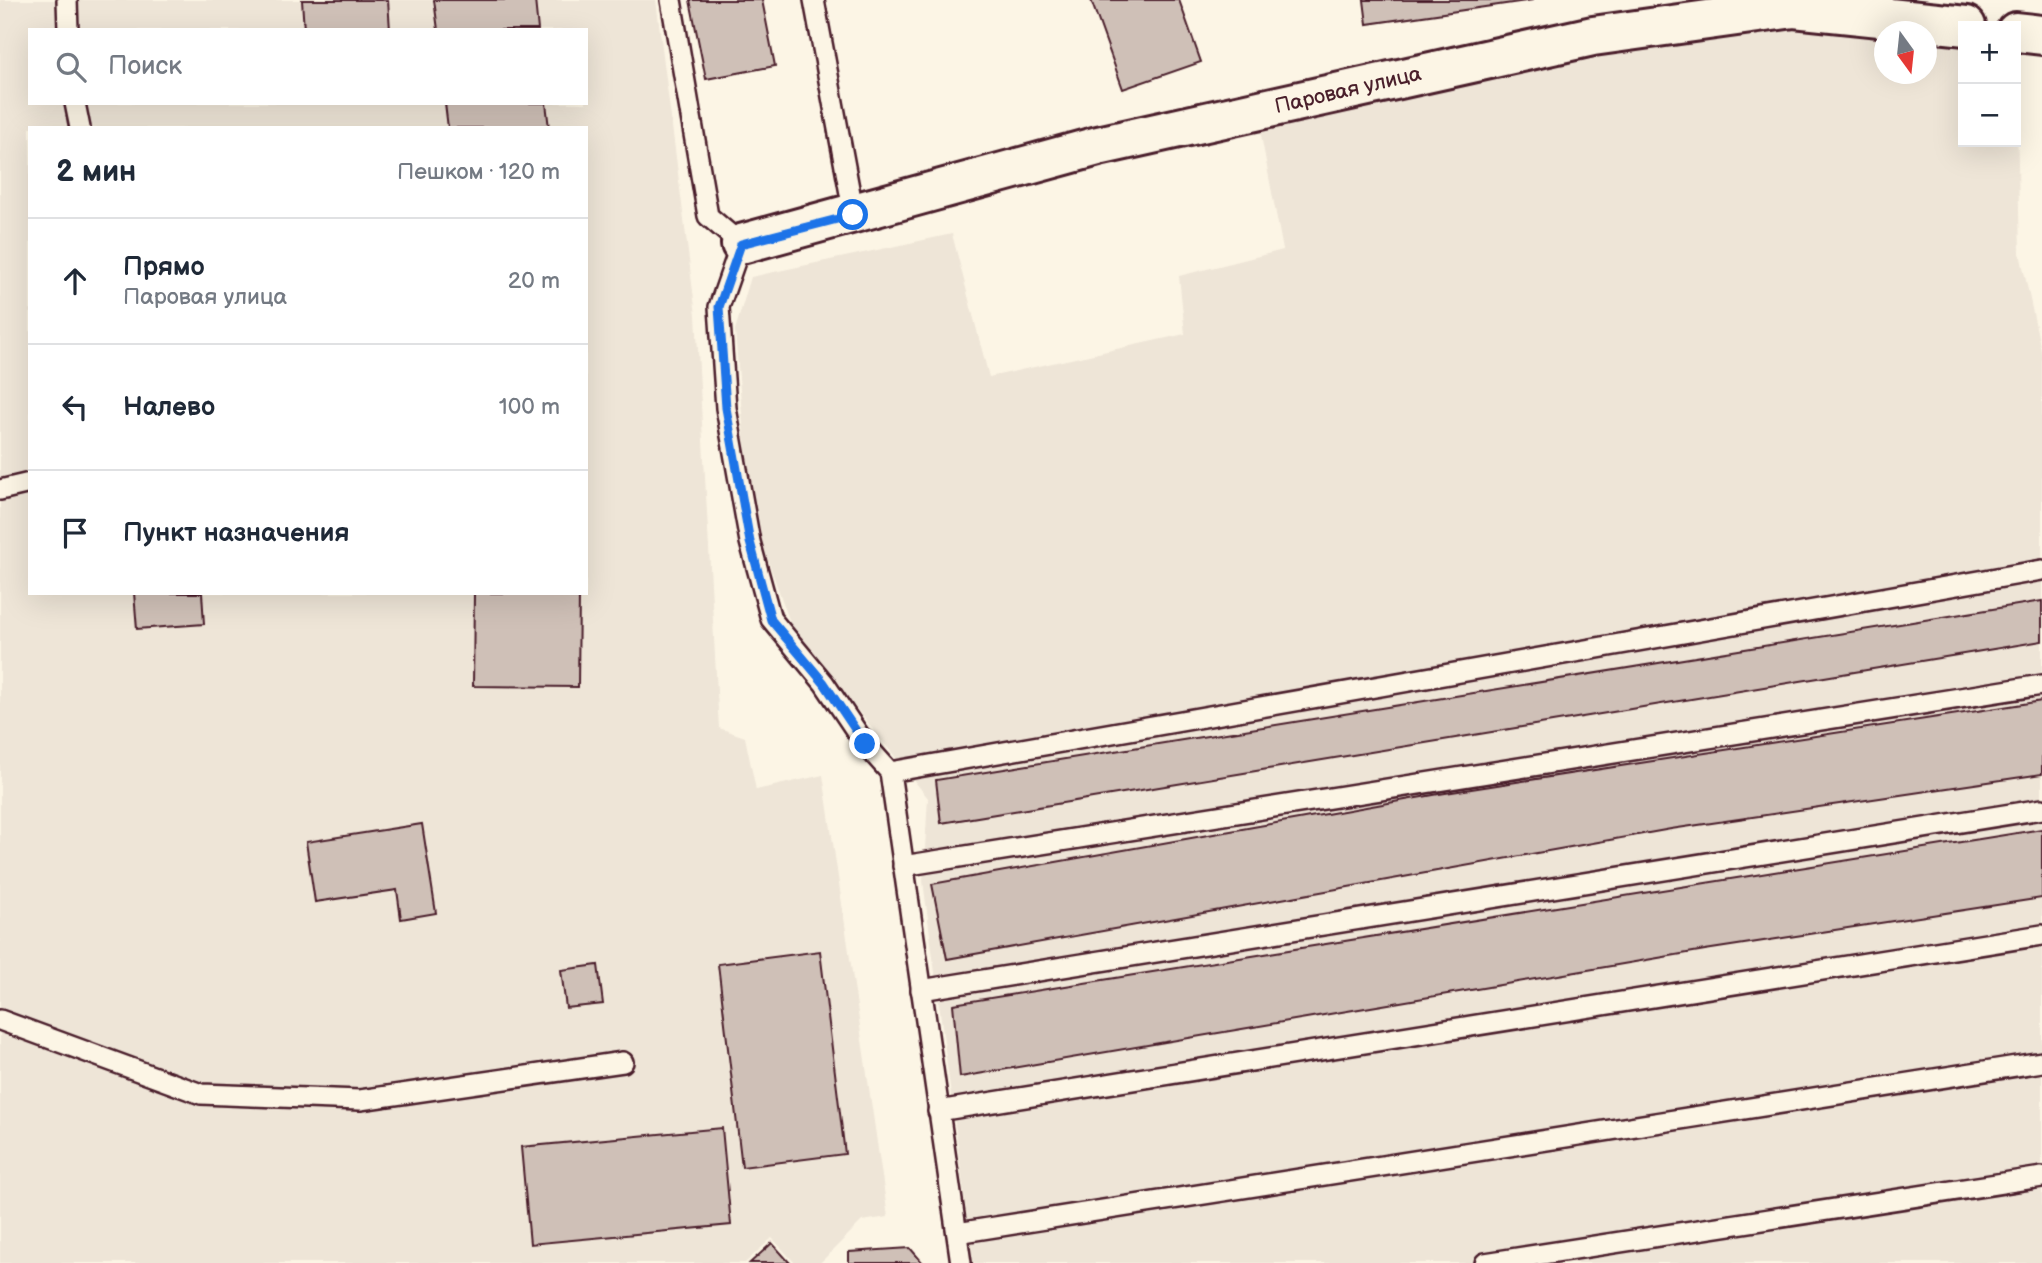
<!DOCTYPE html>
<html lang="ru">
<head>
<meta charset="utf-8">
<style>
  body { margin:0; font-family:"Balsamiq Sans",sans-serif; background:#f6f6f7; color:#1f2937 }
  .controls { position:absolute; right:21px; top:21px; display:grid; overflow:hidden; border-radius:0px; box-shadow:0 7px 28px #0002 }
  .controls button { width:63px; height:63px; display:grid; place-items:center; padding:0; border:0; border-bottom:2px solid #e0e1e3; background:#fff; color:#1f2937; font:35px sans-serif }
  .compass { position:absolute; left:1874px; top:21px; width:63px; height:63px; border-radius:50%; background:#fff; box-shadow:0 7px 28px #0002; rotate:165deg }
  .stop { position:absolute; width:21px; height:21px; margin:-16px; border:5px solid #1a73e8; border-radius:50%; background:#fff }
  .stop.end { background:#1a73e8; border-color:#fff; box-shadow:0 2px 7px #0008 }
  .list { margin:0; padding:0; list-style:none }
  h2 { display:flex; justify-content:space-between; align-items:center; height:91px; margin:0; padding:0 28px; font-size:30px }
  h2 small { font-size:23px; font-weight:400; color:#747a83 }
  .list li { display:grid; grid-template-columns:46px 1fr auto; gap:21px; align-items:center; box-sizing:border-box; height:126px; padding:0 28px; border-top:2px solid #e0e1e3 }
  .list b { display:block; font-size:26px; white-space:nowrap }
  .list p { margin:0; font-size:23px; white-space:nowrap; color:#747a83 }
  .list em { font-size:23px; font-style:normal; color:#747a83 }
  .icon { flex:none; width:38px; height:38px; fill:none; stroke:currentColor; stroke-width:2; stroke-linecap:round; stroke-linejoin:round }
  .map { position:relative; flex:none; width:2042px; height:1263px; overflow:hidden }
  .search { position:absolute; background:#fff; box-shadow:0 7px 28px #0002; left:28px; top:28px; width:560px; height:77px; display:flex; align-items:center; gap:18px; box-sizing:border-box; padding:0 24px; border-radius:0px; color:#747a83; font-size:26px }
  .panel { position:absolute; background:#fff; box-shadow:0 7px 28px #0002; left:28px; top:126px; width:560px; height:469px; border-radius:0px }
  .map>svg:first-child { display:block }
  .built { fill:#eee5d7; fill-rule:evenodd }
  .building { fill:#cfc0b7; stroke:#4a1f2b; stroke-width:2 }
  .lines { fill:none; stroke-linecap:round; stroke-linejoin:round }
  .lane-casing { stroke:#4a1f2b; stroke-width:24 }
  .street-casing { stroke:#4a1f2b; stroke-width:44 }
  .lane { stroke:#fcf5e5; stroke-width:19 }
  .street { stroke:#fcf5e5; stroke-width:38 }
  .route { stroke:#1a73e8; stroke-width:9 }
  .labels { text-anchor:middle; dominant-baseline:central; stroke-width:6; stroke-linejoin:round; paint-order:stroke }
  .street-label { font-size:21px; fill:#4a1f2b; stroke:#fcf5e5 }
</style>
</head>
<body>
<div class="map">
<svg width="2042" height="1263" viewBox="0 0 2042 1263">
  <rect width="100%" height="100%" fill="#fcf5e5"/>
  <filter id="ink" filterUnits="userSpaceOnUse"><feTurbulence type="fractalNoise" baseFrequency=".0143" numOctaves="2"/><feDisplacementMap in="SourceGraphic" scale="14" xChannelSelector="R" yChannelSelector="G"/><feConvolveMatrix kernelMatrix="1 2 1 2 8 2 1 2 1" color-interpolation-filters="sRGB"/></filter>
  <g filter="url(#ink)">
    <g class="built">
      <path d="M0,0H656L696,315L719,728L745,737L756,790L823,775L888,1217L862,1221L820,1263H795L772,1238L745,1263H0ZM30,30H586V103H30ZM30,128H586V593H30Z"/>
      <path d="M1789,22L1963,26V142H2016V77L2020,253L2042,355V1263H973L923,881L928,798L792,628L750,510L735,330L751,277L952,234L989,377L1185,334L1179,276L1283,250L1259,125L1636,47ZM1884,32H1926V74H1884Z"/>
    </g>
    <g class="building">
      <polygon points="302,0 388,0 390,30 304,30"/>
      <polygon points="434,0 535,0 538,30 438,30"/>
      <polygon points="690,0 762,0 775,66 706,79"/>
      <polygon points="1091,0 1179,0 1201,62 1123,89"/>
      <polygon points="1364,0 1533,0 1367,24"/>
      <polygon points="445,103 546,103 549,128 448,128"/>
      <polygon points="134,593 202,593 204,624 137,629"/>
      <polygon points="474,593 579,593 578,687 473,686"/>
      <polygon points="2042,601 2042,641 941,823 936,780"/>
      <polygon points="2042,701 2042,774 1671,829 947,959 932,884 1439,794"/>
      <polygon points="422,824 436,913 401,919 397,890 315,902 306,842"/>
      <polygon points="2042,829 2042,898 1705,950 960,1077 953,1004"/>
      <polygon points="820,951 845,1154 742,1167 718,964"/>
      <polygon points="598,965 603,1004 566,1008 561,970"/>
      <polygon points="722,1128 731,1225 530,1244 521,1147"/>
      <polygon points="772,1243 790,1263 750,1263"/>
      <polygon points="910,1248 923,1263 849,1263 849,1252"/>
    </g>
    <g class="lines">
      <defs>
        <g id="lane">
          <polyline points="67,0 68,30"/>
          <polyline points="671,0 708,216 741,244 719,307 726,408 750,542 771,619 824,683 865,744 890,772 961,1263"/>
          <polyline points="814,0 854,215"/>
          <polyline points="75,103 80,128"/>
          <polyline points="0,490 30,483"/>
          <polyline points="890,772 2042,570"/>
          <polyline points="903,866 2042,685"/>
          <polyline points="921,990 2042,809"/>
          <polyline points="0,1020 201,1094 360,1100 623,1062"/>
          <polyline points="938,1111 2042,935"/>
          <polyline points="957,1233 2042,1062"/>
          <polyline points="1485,1263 2042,1177"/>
        </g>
        <g id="street">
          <polyline points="2016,32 2042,35"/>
          <polyline points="741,244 1098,146 1593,36 1794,8 1966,26"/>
        </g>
      </defs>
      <use href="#lane" class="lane-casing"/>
      <use href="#street" class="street-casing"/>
      <use href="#lane" class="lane"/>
      <use href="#street" class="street"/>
    </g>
  </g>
  <g class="lines" filter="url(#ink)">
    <polyline class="route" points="853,215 741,244 719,307 726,408 750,542 771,620 824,683 865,744"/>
  </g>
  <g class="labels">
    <g class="street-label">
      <text transform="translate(1348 90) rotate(-13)">Паровая улица</text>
    </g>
  </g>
</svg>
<div class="controls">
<button>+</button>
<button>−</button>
</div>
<svg class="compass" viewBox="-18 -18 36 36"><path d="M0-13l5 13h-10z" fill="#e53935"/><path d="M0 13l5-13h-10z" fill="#747a83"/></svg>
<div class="stop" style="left:853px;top:215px"></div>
<div class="stop end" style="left:865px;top:744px"></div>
<div class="search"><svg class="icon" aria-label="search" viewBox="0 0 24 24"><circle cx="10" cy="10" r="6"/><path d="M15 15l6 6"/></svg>Поиск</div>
<section class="panel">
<h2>2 мин<small>Пешком · 120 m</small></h2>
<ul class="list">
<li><svg class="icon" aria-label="ahead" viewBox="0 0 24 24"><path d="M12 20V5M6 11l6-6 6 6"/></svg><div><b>Прямо</b><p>Паровая улица</p></div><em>20 m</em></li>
<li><svg class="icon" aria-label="left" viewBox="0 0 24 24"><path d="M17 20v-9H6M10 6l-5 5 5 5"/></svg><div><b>Налево</b></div><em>100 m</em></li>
<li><svg class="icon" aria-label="arrive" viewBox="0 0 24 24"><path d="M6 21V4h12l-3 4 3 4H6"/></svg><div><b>Пункт назначения</b></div></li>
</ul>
</section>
</div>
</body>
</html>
